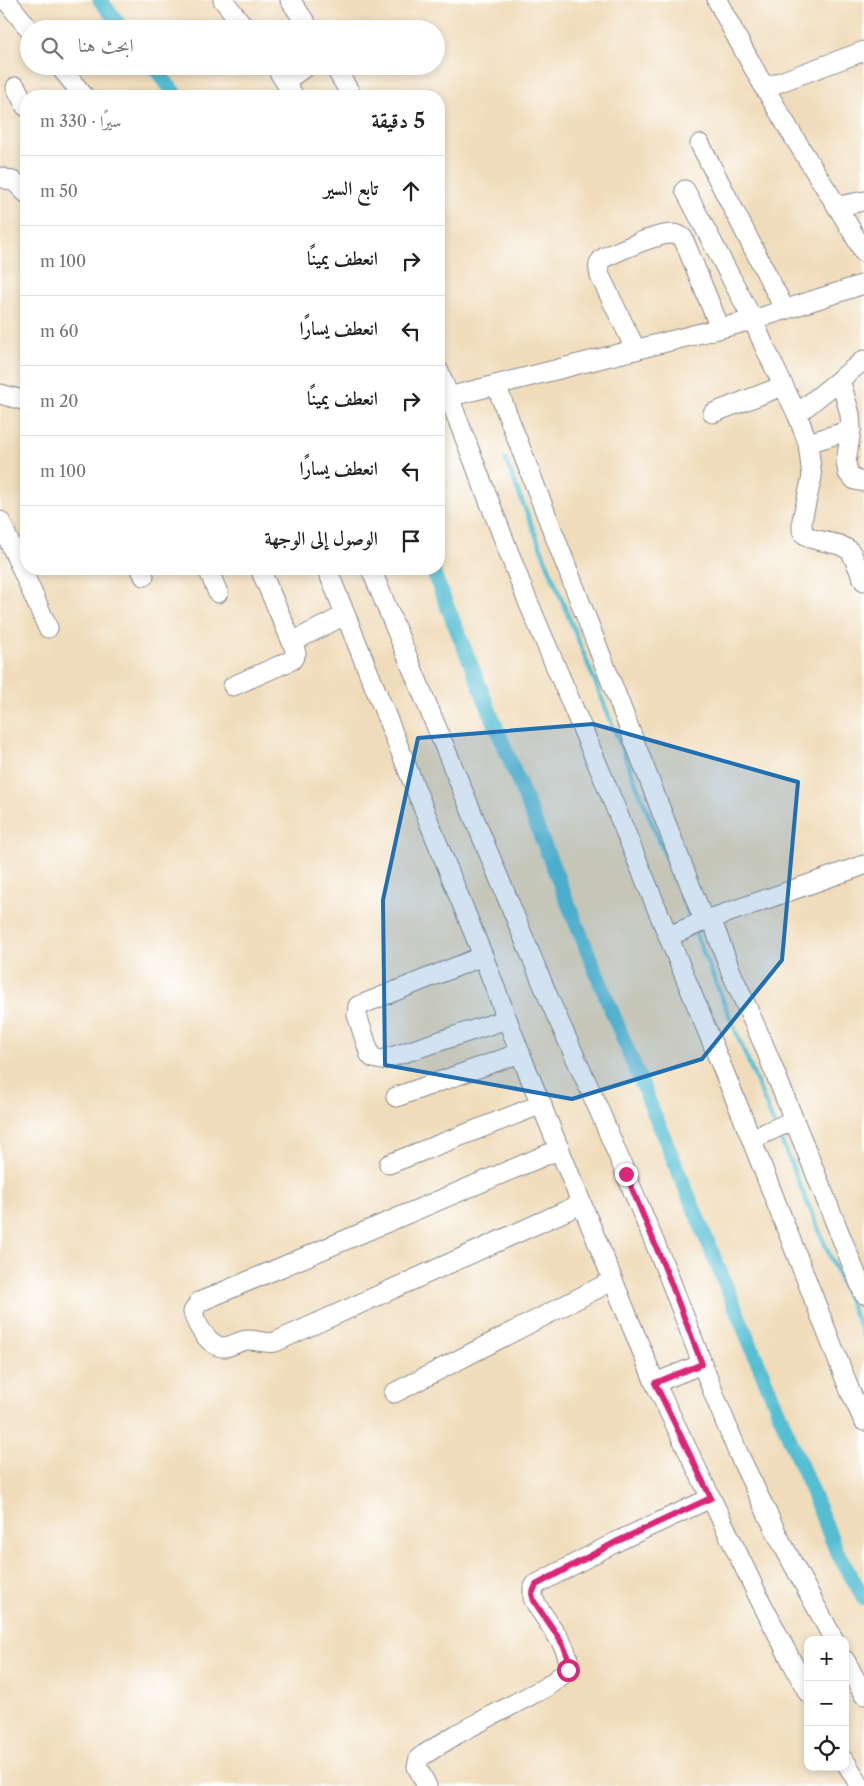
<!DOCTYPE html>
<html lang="ar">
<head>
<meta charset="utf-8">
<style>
  body { margin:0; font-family:"Libre Caslon Text",Amiri,serif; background:#f2f2f2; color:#202124; direction:rtl }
  .controls { position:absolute; right:15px; bottom:15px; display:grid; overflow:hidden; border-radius:10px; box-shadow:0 2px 8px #0003 }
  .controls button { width:45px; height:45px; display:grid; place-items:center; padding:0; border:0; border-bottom:1px solid #e0e0e0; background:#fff; color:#202124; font:25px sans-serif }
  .stop { position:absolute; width:15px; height:15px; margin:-11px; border:4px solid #db2777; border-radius:50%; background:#fff }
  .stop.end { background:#db2777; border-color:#fff; box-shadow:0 1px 5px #0008 }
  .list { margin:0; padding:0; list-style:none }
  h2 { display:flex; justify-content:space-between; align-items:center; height:65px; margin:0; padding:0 20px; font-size:21px }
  h2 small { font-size:16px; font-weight:400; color:#757577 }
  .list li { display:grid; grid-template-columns:32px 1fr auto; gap:15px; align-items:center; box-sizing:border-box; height:70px; padding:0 20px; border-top:1px solid #e0e0e0 }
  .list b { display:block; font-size:19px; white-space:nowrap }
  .list em { font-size:16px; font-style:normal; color:#757577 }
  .icon { flex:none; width:28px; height:28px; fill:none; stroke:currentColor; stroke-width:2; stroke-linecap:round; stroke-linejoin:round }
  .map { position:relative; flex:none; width:864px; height:1786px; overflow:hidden; direction:ltr }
  .search { position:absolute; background:#fff; box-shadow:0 2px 8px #0003; left:20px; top:20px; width:425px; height:55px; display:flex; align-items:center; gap:12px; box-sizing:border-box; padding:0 18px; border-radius:28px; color:#757577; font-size:19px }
  .panel { position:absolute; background:#fff; box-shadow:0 2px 8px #0003; left:20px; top:90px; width:425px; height:485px; border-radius:20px; direction:rtl }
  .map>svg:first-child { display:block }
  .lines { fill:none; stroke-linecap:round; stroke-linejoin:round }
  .stream { stroke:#55bed2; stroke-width:4.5 }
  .canal { stroke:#55bed2; stroke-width:15 }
  .minor-casing { stroke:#86868c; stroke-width:21 }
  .minor { stroke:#fff; stroke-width:19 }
  .route { stroke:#db2777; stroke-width:6 }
  .marked { fill:#1f6fb2; fill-opacity:0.2; stroke:#1f6fb2; stroke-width:4; stroke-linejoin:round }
</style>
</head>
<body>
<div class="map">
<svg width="864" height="1786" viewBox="0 0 864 1786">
  <rect width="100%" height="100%" fill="#fff"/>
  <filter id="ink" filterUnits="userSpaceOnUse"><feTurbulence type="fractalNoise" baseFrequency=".02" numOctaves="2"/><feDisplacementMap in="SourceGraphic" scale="10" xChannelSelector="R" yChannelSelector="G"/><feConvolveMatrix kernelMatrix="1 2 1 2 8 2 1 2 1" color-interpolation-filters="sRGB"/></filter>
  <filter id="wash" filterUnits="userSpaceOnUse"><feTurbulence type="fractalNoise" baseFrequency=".0096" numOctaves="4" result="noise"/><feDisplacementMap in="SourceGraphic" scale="20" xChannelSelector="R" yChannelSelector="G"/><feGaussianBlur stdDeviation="1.12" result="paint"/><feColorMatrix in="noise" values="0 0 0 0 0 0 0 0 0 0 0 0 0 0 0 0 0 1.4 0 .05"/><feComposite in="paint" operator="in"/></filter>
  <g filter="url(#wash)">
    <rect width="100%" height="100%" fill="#f0dcba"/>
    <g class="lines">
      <g class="stream">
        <polyline points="505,459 692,922"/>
        <polyline points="694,930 774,1124"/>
        <polyline points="778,1133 864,1337"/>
      </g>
      <g class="canal">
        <polyline points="100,0 123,29"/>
        <polyline points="153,66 177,96"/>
        <polyline points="432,569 626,1046 837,1552 864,1598"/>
      </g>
    </g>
  </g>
  <g filter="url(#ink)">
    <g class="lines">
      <defs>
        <g id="minor">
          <polyline points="6,0 29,29"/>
          <polyline points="223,0 246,29"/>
          <polyline points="290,0 310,29"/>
          <path d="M717,0C746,56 777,111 811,165C829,194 848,222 864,253"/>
          <polyline points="59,66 84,96"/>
          <polyline points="275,66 294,96"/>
          <polyline points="334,66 352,96"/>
          <polyline points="285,81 307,66"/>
          <polyline points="16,87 26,107"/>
          <polyline points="764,88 864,51"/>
          <polyline points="700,144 785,310"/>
          <polyline points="0,177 15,182 26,193"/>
          <polyline points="685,190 753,320 766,350 797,414 808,443 812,477 802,520 802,530 804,534 813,539 840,545 849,550 852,554 864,581"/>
          <polyline points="839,206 864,201"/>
          <path d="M636,350L600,276C598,268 597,262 605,257C622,250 654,234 672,234C676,234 680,235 683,238L720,328"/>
          <polyline points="439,371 526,597 602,775 743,1118 850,1391 864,1421"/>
          <polyline points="840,379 850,414 851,430"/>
          <polyline points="496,385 704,921 864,865"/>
          <polyline points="0,394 26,401"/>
          <polyline points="448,397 753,320 864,284"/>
          <polyline points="713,413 783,386"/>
          <polyline points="797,414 864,360"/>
          <polyline points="808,443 851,430 846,462 848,473 855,480 864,482"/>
          <polyline points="0,521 48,628"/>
          <polyline points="141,569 144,576"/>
          <polyline points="208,569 218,593"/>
          <polyline points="260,569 292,642 345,615"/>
          <polyline points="327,569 483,956 520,1053 655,1383"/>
          <polyline points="371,569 549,999 599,1110 669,1277 715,1397 739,1455 778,1536 834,1640"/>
          <polyline points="233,686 292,660 296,653 292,642"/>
          <polyline points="711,918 731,972 763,1043 864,1294"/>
          <polyline points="669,936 704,921"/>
          <polyline points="483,956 358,1006 357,1015 370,1055 373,1058 382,1060 507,1019"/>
          <polyline points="396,1097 520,1053"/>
          <polyline points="752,1139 794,1120"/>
          <path d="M560,1149L199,1302L193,1312C196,1325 210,1348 225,1347C233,1346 240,1340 248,1340C257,1340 265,1344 275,1342L581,1204"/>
          <polyline points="389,1164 542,1104"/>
          <polyline points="394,1393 612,1281"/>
          <polyline points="711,1498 760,1600 808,1693"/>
          <polyline points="845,1660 864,1695"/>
          <polyline points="845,1761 860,1786"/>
          <path d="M427,1786L417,1767L419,1758L425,1754L457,1734L548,1686L568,1670C574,1649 541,1617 533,1598V1589L535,1585L618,1541L711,1498L655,1383L702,1364"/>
        </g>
      </defs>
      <use href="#minor" class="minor-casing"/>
      <use href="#minor" class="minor"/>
    </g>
  </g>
  <g class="lines" filter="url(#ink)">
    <path class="route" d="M568,1670C574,1651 544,1618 534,1601L532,1594L536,1585L618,1541L711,1498L655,1383L702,1364L669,1278L626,1174"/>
  </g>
  <path class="marked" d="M593,724L798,782L782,960L702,1059L572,1099L385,1065L383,900L418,738Z"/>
</svg>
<div class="controls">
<button>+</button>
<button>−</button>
<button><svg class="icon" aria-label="locate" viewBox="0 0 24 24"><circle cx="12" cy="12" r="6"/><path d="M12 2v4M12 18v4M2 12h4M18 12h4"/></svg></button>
</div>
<div class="stop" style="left:568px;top:1670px"></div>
<div class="stop end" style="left:626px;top:1174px"></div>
<div class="search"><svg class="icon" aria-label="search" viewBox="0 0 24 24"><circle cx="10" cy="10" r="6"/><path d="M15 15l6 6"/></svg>ابحث هنا</div>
<section class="panel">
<h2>5 دقيقة<small>سيرًا · 330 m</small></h2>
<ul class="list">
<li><svg class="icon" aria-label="ahead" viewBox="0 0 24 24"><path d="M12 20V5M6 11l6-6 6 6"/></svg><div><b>تابع السير</b></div><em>50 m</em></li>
<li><svg class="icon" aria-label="right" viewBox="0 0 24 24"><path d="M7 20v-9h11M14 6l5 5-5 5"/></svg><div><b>انعطف يمينًا</b></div><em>100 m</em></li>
<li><svg class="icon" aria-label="left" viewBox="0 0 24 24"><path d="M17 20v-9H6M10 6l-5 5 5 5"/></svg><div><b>انعطف يسارًا</b></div><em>60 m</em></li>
<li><svg class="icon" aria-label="right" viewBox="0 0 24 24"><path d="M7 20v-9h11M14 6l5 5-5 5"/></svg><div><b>انعطف يمينًا</b></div><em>20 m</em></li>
<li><svg class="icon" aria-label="left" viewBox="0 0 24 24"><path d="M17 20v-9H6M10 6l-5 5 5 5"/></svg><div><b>انعطف يسارًا</b></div><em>100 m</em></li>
<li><svg class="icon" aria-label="arrive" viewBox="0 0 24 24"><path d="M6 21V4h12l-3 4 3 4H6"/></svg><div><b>الوصول إلى الوجهة</b></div></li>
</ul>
</section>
</div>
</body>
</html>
